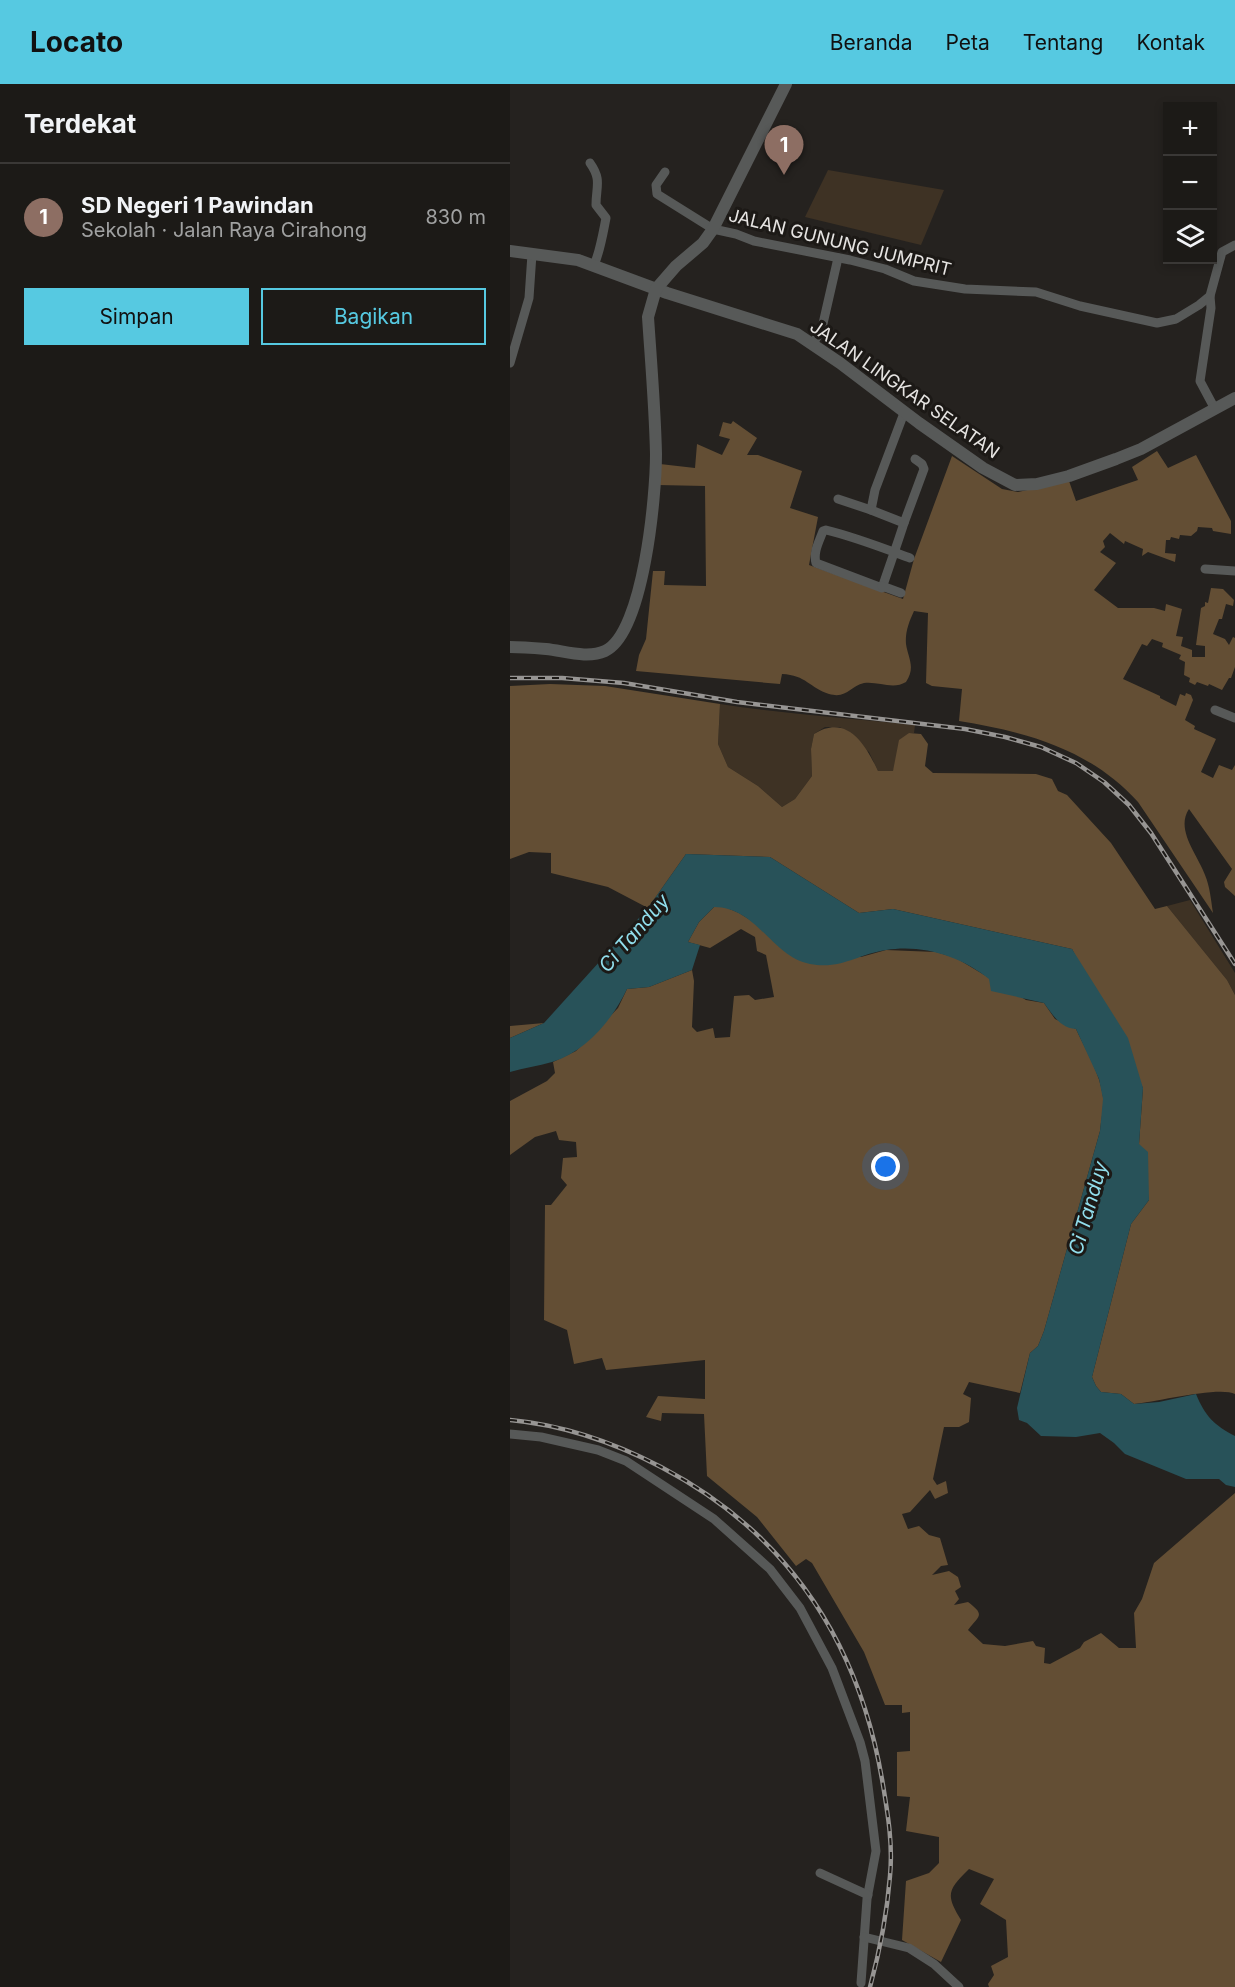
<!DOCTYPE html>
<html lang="id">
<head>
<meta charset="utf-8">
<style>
  body { margin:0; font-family:Inter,sans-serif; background:#292724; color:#f1f3f6 }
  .controls { position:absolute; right:18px; top:18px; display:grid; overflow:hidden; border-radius:0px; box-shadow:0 3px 9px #0003 }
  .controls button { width:54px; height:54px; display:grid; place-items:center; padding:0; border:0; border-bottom:2px solid #3a3836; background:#1c1a17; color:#f1f3f6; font:30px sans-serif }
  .you { position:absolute; left:376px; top:1083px; width:21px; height:21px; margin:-15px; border:4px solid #fff; border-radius:50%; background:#1a73e8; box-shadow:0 0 0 9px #1a73e833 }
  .badge { display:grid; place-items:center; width:39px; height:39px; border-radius:50%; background:#56c9e1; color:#fff; font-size:20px; font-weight:700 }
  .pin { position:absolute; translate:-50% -50px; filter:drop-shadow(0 2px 3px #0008) }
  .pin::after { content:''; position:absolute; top:32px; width:21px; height:18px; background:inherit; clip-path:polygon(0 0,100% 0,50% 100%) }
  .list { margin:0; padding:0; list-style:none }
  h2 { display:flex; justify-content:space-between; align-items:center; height:78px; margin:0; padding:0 24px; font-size:26px }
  h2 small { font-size:20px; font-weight:400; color:#a0a1a1 }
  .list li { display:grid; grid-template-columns:39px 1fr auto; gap:18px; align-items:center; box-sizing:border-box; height:108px; padding:0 24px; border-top:2px solid #3a3836 }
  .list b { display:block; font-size:22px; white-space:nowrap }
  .list p { margin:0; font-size:20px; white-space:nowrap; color:#a0a1a1 }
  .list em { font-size:20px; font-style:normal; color:#a0a1a1 }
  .actions { display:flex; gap:12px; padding:18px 24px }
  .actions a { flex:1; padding:14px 0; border:2px solid #56c9e1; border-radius:0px; text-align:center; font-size:21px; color:#56c9e1 }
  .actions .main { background:#56c9e1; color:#111 }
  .icon { flex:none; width:33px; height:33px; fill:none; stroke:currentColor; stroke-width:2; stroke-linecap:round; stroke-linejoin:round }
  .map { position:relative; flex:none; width:725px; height:1903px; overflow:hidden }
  header { display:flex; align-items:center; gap:36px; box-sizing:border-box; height:84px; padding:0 30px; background:#56c9e1; color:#111 }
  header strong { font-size:28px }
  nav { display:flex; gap:33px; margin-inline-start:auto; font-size:21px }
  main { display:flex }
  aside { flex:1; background:#1c1a17 }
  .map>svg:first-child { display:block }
  .green { fill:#3e3224 }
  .forest { fill:#634e34 }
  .water { fill:#285259 }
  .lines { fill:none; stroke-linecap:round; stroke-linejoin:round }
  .minor { stroke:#575958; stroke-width:9 }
  .tertiary { stroke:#575958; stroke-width:12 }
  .rail-casing { stroke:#979593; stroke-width:4.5 }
  .rail { stroke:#1c1916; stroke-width:2; stroke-dasharray:7; stroke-linecap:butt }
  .labels { text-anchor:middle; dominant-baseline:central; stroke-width:6; stroke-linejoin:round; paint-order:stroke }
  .street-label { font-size:18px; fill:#e6e4e2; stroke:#1c1916 }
  .water-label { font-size:20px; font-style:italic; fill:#91deec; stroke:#1c1916 }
</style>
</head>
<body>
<header>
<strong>Locato</strong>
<nav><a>Beranda</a><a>Peta</a><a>Tentang</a><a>Kontak</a></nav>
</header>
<main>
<aside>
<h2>Terdekat<small></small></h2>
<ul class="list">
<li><span class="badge" style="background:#8d6e63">1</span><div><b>SD Negeri 1 Pawindan</b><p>Sekolah · Jalan Raya Cirahong</p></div><em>830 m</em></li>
</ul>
<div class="actions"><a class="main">Simpan</a><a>Bagikan</a></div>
</aside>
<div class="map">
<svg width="725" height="1903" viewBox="0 0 725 1903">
  <rect width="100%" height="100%" fill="#25221f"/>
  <g class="green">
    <polygon points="318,86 434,106 411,161 295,133"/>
    <path d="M210,620C275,630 340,634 405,641L404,649H399L383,687H368L359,668L330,643H315L304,650L301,665L302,692L285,715L272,723L248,702L218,683L208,660Z"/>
    <polygon points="680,816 725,889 725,911 717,896 657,822"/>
  </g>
  <g class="forest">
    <path d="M223,337L247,354L237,371H248L292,387L280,424L308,433L299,481L393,515L404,475L442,372L492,405L508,408L559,397L566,417L628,396L622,383L647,367L658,384L686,371L721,437V450L703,447L702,444L688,443L687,447L681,452L670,451L669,455L661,453L660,456H656L655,469L666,470L665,478L638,468L632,472L633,465L615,457L614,460L600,449L593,457L595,463L590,468L606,479L584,506L608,524H644L655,527L656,520L672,525L666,552L673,553L671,562L682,566V573H695V562L686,561L691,524L695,522V518L698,519L701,504L713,505L724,516L723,522L716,520L712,535H709L703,550L715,555L719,561L723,553L725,554V583L721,594H719L712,606L699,600L698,602L687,598L685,601L679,598L680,594L674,591L675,578L669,575L671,571L652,563L653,559L642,555L637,562L632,560L613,595L650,612V614L666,622L670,610L675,612L676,609L681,611L683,616L675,636L685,642L684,645L706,655L691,688L703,694L709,681L722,686L725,681V812L715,803L714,798L722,785L679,725C665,746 688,771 695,791C700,803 701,816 703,829L628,718C580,665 517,648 449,637L452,605L422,602L416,599L418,529L404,527C399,538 395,548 396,560C398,574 406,583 396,598C383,606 368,597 354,599C340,602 337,615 319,610C300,604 296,591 272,590L270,600L126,587L129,571L136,555L143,487H155L154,501L196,502L195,402L148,401L150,380L185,384L187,360L212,371L220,355L209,352L213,338L221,340Z"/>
    <path d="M40,600L95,602L210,620L208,660L218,683L248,702L272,723L285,715L302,692L301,665L304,650C337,629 356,661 368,687H383L389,656L399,649L411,650L418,660L415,682L423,689L526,690L542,695L548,707L557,711L601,759L645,825L657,822L717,896L725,911V1310C709,1302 646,1318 624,1320L611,1310L591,1308L586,1302L582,1293L621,1140L639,1116L629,1060L633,1004L562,865L383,825L349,829L260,773L176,770L138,824L98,803L41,789V769L19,768L0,775V602Z"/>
    <path d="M204,823H215L229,829L245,839L276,868L351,873L376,866L426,868L446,874L516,916L534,919L545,935L566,945C576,967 590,989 593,1013C594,1024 591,1036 590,1047L534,1247L528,1262L520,1269L510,1309L459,1298L453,1310L461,1314L459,1338L449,1343H434L423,1395L427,1401L436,1397L438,1409L425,1415L420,1406L400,1428L392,1430L398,1445L409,1442L419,1451L430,1454L438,1481L431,1482L422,1491L439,1487L448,1493L451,1503L445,1507L449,1515L444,1521L458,1518C475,1531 470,1531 458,1546L473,1560L495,1562L523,1557L526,1562L535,1564L534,1579L540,1580L570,1564L574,1558L591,1549L609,1564H626L624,1529L632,1515L644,1479L725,1409V1903H479L478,1900L484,1891L481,1882L498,1873L496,1836L470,1820L484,1795L459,1785C438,1806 435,1810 451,1836L431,1878L392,1856L396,1797L419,1789L429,1779V1753L396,1747L400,1713L387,1712V1668L400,1667V1628L392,1629V1621H375L354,1568L302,1479L296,1475L286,1482L247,1433L197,1392L194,1330L152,1329L151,1337L136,1333L148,1312L195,1315V1276L96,1286L92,1274L64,1280L57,1246L34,1236L35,1121H41L57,1101L51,1094L53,1074L67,1073L66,1058L49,1056L46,1047L25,1053L0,1071V1017L37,997L45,989L43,978L66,967L108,924L117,905L139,903L182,886L184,897L182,943L187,948L203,944L205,954L220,953L224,912L239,911L245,916L264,913L256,871L247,867L245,853L231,845L200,864L178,858L189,838Z"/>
    <polygon points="34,939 0,954 0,942"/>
  </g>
  <path class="water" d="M176,770L260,773L349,829L383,825L562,865L618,954L633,1004L629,1060L638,1068L639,1116L621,1140L582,1293L586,1302L591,1308L611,1310L624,1320L649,1318L686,1310C695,1332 704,1341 725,1352V1403L716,1401L709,1395H676L615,1370L604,1359L590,1349L566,1353L531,1352L517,1339L509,1336L507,1324L520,1269L528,1262L534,1247L590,1047L593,1015L589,995L566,945C550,944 543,931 534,919L481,907L479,895C451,872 412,860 376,866C348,870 331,886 300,880C262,873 247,823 204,823L189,838L178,858L190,861L182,886L139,903L117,905C102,936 77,967 42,978C28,982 14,984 0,988V954L34,939L138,824Z"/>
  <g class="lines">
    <g class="minor">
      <path d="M80,79C92,96 86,102 86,121L96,134C93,149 90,168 84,181"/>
      <polyline points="155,88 146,101 147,110 203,145 226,150 244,157 340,176 375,185 404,197 455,205 526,208 570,222 647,239 666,235 689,221 700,212 712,168 725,161"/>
      <polyline points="700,212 701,224 690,297 705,325"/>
      <polyline points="303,260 312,244 328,174"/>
      <polyline points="0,279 19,214 22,170"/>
      <path d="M394,329L365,406L361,426L394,439C387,461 379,483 372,504L306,479C303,468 309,458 313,447L316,446C345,453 373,464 400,474"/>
      <polyline points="328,415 361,426"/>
      <polyline points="394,439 414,385 412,380 405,375"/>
      <polyline points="695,485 725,487"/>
      <polyline points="372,502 391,509"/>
      <polyline points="705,626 725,634"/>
      <polyline points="0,1350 31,1353 88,1366 116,1377 204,1435 260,1485 290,1524 322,1584 350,1658 355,1677 366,1767 357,1815 351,1899"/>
      <polyline points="310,1789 358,1811"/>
      <polyline points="354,1853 399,1864 424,1880 449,1903"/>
    </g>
    <g class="tertiary">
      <polyline points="0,167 68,176 157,209 287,250 330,279 409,339 473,384 505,401 527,400 559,392 606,375 631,365 725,314"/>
      <path d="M0,563C12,563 24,564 36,565C55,567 77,575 95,567C134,549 146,410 146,370C145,324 141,278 138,233L146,205L166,182L193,159L203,145L276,0"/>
    </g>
    <defs>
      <g id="rail">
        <polyline points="0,594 52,594 114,599 227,618 455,645 495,653 531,663 566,679 594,698 619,721 641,749 725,880"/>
        <path d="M0,1336C54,1341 103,1358 151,1383C279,1450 350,1560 373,1701C378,1731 383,1761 380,1792C377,1830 370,1866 360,1903"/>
      </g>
    </defs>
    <use href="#rail" class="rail-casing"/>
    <use href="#rail" class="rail"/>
  </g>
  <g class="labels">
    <g class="street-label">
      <text transform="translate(330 158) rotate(14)">JALAN GUNUNG JUMPRIT</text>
      <text transform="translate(395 305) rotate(35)">JALAN LINGKAR SELATAN</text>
    </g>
    <g class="water-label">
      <text transform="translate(124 849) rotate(-49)">Ci Tanduy</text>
      <text transform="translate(578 1124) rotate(-74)">Ci Tanduy</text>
    </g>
  </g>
</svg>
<div class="controls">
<button>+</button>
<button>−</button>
<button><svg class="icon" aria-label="layers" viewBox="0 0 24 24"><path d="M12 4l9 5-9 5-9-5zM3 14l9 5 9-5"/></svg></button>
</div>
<div class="you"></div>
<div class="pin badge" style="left:274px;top:91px;background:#8d6e63">1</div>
</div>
</main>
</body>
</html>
